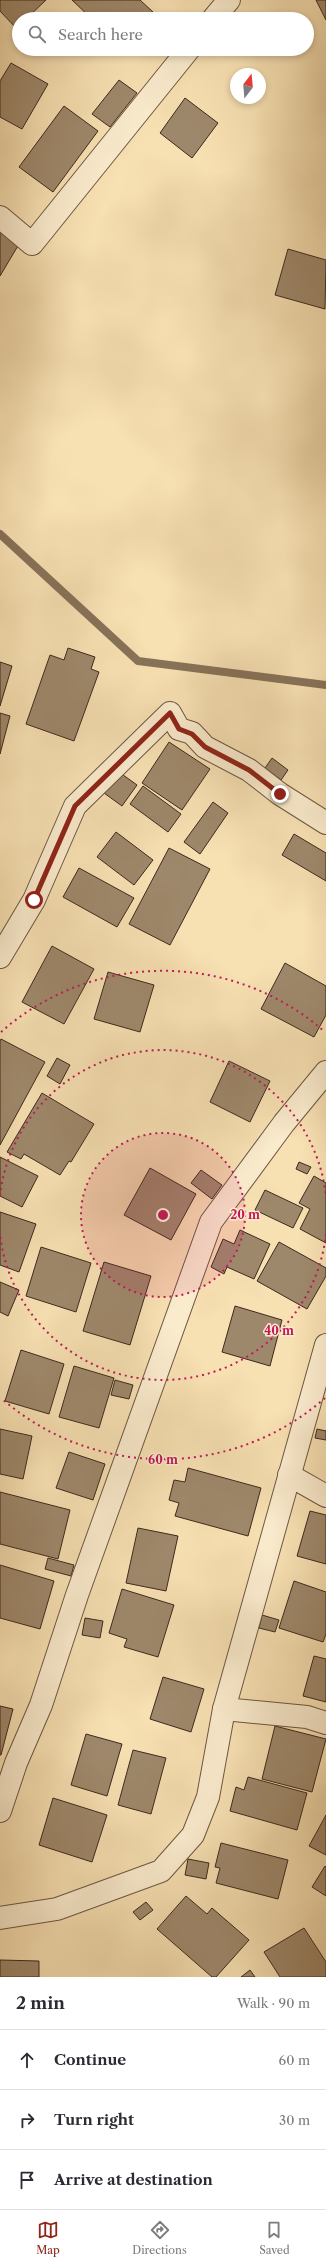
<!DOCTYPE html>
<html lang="en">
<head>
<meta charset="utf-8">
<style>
  body { margin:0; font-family:"Libre Caslon Text",serif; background:#f2f2f3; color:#2b2b33 }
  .compass { position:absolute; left:230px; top:68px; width:36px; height:36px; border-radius:50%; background:#fff; box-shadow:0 2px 6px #0003; rotate:16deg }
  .stop { position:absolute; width:12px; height:12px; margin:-9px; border:3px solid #8f2418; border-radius:50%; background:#fff }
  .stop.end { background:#8f2418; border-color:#fff; box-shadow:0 1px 4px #0008 }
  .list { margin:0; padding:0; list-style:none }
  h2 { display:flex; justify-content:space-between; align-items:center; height:52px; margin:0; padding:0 16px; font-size:17px }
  h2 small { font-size:13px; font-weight:400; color:#7c7c81 }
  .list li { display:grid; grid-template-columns:26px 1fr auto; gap:12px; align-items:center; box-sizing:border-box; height:60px; padding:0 16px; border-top:1px solid #e1e1e2 }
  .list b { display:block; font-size:15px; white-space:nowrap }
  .list em { font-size:13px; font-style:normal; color:#7c7c81 }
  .icon { flex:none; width:22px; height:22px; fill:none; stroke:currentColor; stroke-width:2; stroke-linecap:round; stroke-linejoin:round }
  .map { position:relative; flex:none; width:326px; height:1977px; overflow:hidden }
  .search { position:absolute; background:#fff; box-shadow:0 2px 6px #0003; left:12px; right:12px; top:12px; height:44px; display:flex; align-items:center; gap:10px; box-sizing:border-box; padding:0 14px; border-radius:22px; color:#7c7c81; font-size:15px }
  .sheet { height:232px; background:#fff }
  nav { display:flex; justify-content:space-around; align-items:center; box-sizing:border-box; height:56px; border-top:1px solid #e1e1e2; background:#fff; font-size:11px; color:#7c7c81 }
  nav a { display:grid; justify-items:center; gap:2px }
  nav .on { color:#8f2418 }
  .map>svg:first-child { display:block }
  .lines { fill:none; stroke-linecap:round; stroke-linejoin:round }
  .stream { stroke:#877259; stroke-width:8 }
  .building { fill:#9e886b; stroke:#3e291e }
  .minor-casing { stroke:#6c5743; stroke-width:24 }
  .minor { stroke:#faebcd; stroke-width:22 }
  .route { stroke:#8f2418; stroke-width:5 }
  .ring { fill:none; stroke:#c2185b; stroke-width:2; stroke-dasharray:2 4 }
  .centre { fill:#c2185b; stroke:#faebcd; stroke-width:2 }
  .ring-label { font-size:12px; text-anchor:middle; font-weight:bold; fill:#c2185b; stroke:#faebcd; stroke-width:3; stroke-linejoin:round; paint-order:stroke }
</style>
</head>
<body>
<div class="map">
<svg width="326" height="1977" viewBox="0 0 326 1977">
  <rect width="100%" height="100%" fill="#f7e0b2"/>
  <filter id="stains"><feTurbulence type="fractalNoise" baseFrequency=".005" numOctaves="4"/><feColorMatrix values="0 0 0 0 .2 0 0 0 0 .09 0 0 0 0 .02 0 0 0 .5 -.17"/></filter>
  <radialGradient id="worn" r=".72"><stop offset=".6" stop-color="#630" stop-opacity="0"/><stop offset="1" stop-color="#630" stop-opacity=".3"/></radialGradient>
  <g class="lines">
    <polyline class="stream" points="0,534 138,661 326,685"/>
  </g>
  <g class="building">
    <polygon points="0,0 46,0 26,19 19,19 19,25 16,28 0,11"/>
    <polygon points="72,0 140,0 153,12 149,18 150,19 92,19"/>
    <polygon points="316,0 326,0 326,20"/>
    <polygon points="11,63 48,84 22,129 0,117 0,81"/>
    <polygon points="119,80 137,93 110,127 92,114"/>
    <polygon points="185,98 218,123 192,158 160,133"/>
    <polygon points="64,106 98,131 53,192 19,167"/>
    <polygon points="0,226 22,239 0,276"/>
    <polygon points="288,249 326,260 325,309 275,295"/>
    <polygon points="68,648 95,657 91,669 99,672 74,741 26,724 50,655 64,660"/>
    <polygon points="0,662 12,666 0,706"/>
    <polygon points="0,713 10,716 0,754"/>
    <polygon points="169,742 210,769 182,810 142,783"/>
    <polygon points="272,758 288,770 281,780 265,768"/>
    <polygon points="119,772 137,785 122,806 104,793"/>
    <polygon points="143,786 181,814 168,832 130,804"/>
    <polygon points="213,802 228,813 200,854 184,842"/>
    <polygon points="116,832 153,860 134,885 97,857"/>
    <polygon points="294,834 326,853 326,881 282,855"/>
    <polygon points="169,848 210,869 170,945 129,924"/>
    <polygon points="79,868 134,898 117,927 63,897"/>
    <polygon points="52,946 94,969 64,1024 22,1002"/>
    <polygon points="285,963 326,986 326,1015 314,1037 261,1009"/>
    <polygon points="108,972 154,985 140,1032 94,1019"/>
    <polygon points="1,1039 45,1062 0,1145 0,1041"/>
    <polygon points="57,1058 70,1065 60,1084 47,1076"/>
    <polygon points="229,1061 270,1081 250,1122 210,1102"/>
    <polygon points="42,1093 94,1124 71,1162 69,1161 60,1175 24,1154 21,1159 7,1152"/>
    <polygon points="0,1157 38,1176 22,1207 0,1196"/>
    <polygon points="299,1162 311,1167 307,1174 296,1169"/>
    <polygon points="150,1168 196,1194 171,1240 124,1215"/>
    <polygon points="201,1170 222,1185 212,1199 191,1183"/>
    <polygon points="314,1176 326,1183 326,1243 300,1229 310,1209 299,1203"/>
    <polygon points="265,1190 303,1208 293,1228 255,1210"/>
    <polygon points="0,1212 36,1224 19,1272 0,1265"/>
    <polygon points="240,1230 270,1244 254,1279 227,1267 224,1274 211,1267 223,1239 234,1244"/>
    <polygon points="279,1242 326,1268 326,1276 307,1309 257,1281"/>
    <polygon points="41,1247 91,1263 76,1312 26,1296"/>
    <polygon points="104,1262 151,1276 130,1345 83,1331"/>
    <polygon points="0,1282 19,1290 8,1316 0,1312"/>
    <polygon points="235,1306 282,1320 270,1366 222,1352"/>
    <polygon points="21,1350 64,1364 49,1414 5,1401"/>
    <polygon points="74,1366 114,1378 99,1428 59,1417"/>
    <polygon points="115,1380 133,1385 129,1399 111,1395"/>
    <polygon points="0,1429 32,1436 23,1479 0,1474"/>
    <polygon points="317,1429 326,1431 326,1440 315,1438"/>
    <polygon points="69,1452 105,1464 93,1500 56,1488"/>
    <polygon points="188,1468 261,1488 248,1536 175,1516 179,1503 169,1500 174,1480 185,1482"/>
    <polygon points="0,1492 70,1510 58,1559 0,1544"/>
    <polygon points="310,1511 326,1515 326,1564 297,1556"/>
    <polygon points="138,1528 178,1536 166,1591 126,1583"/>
    <polygon points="48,1558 74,1565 71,1576 45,1569"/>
    <polygon points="0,1565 54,1581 40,1629 0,1618"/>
    <polygon points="294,1581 326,1592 326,1634 323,1642 279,1628"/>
    <polygon points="122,1589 174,1605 158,1657 124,1647 127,1639 109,1633"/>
    <polygon points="262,1615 279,1620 275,1632 259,1628"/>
    <polygon points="85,1618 103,1621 100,1638 82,1635"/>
    <polygon points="314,1656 326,1659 326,1702 303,1696"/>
    <polygon points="163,1677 204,1689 191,1732 150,1719"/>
    <polygon points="0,1706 13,1709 1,1755 0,1755"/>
    <polygon points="275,1726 326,1739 312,1792 262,1779"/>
    <polygon points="86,1734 122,1744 107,1796 71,1785"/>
    <polygon points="133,1750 166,1758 151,1814 118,1805"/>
    <polygon points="248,1777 307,1793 297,1830 230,1811 236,1787 244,1790"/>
    <polygon points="53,1798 107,1815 92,1862 39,1845"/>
    <polygon points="326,1815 326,1855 309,1846"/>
    <polygon points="221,1843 288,1860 278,1899 216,1883 220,1868 215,1867"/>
    <polygon points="188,1859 209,1863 206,1879 185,1875"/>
    <polygon points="325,1866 326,1867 326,1896 312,1887"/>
    <polygon points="186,1896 207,1914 212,1908 249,1940 216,1977 212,1977 157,1929"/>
    <polygon points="146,1902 153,1910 140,1920 133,1912"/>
    <polygon points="304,1928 326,1962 326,1977 280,1977 264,1952"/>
    <polygon points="0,1960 39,1961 39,1977 0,1977"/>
    <polygon points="250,1970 255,1977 241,1977"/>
  </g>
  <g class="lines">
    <defs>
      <g id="minor">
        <polyline points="213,19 229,0"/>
        <polyline points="0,217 32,244 189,49"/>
        <polyline points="0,957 34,900 75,806 170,713 179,729 192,733 205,747 249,770 280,794 326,823"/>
        <polyline points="289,1475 326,1496"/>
        <polyline points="224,1709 307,1717 326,1723"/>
        <polyline points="0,1811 16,1763 41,1705 77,1595 211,1222 284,1123 326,1072"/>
        <polyline points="0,1918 57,1909 161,1871 193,1835 208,1797 224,1709 326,1345"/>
      </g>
    </defs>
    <use href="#minor" class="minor-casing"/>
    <use href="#minor" class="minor"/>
  </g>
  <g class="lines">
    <polyline class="route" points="34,900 75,806 170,713 179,729 192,734 205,747 249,770 280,794"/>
  </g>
  <circle cx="163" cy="1215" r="82" fill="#c2185b" fill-opacity=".12"/>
  <g class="ring">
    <circle cx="163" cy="1215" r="82"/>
    <path d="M326 1234A164 164 0 0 1 0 1234M0 1196A164 164 0 0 1 326 1196"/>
    <path d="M325 1398A245 245 0 0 1 1 1398M1 1032A245 245 0 0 1 325 1032"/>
  </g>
  <circle cx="163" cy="1215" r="6" class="centre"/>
  <g class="ring-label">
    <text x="245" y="1219">20 m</text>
    <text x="279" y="1335">40 m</text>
    <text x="163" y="1464">60 m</text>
  </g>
  <rect width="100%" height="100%" filter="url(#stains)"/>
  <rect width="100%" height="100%" fill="url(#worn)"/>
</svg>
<svg class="compass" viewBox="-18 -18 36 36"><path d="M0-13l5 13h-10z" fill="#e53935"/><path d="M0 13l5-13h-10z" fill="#7c7c81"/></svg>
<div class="stop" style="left:34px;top:900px"></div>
<div class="stop end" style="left:280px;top:794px"></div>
<div class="search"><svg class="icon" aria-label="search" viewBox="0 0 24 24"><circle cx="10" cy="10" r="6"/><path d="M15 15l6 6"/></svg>Search here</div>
</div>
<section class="sheet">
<h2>2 min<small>Walk · 90 m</small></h2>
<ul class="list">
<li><svg class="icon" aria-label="ahead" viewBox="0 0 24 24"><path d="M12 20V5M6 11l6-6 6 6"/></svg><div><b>Continue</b></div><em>60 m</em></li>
<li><svg class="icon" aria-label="right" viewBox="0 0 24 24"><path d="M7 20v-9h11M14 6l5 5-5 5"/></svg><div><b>Turn right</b></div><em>30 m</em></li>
<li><svg class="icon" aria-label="arrive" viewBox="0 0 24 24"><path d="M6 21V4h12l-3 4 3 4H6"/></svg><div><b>Arrive at destination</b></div></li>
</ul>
</section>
<nav>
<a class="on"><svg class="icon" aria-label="map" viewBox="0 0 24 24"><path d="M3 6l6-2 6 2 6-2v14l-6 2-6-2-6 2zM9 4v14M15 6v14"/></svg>Map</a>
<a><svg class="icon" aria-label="directions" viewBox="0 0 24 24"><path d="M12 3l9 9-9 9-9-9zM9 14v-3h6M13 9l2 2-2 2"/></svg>Directions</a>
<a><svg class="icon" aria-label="saved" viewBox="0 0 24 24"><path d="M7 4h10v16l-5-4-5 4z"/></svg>Saved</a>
</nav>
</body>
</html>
